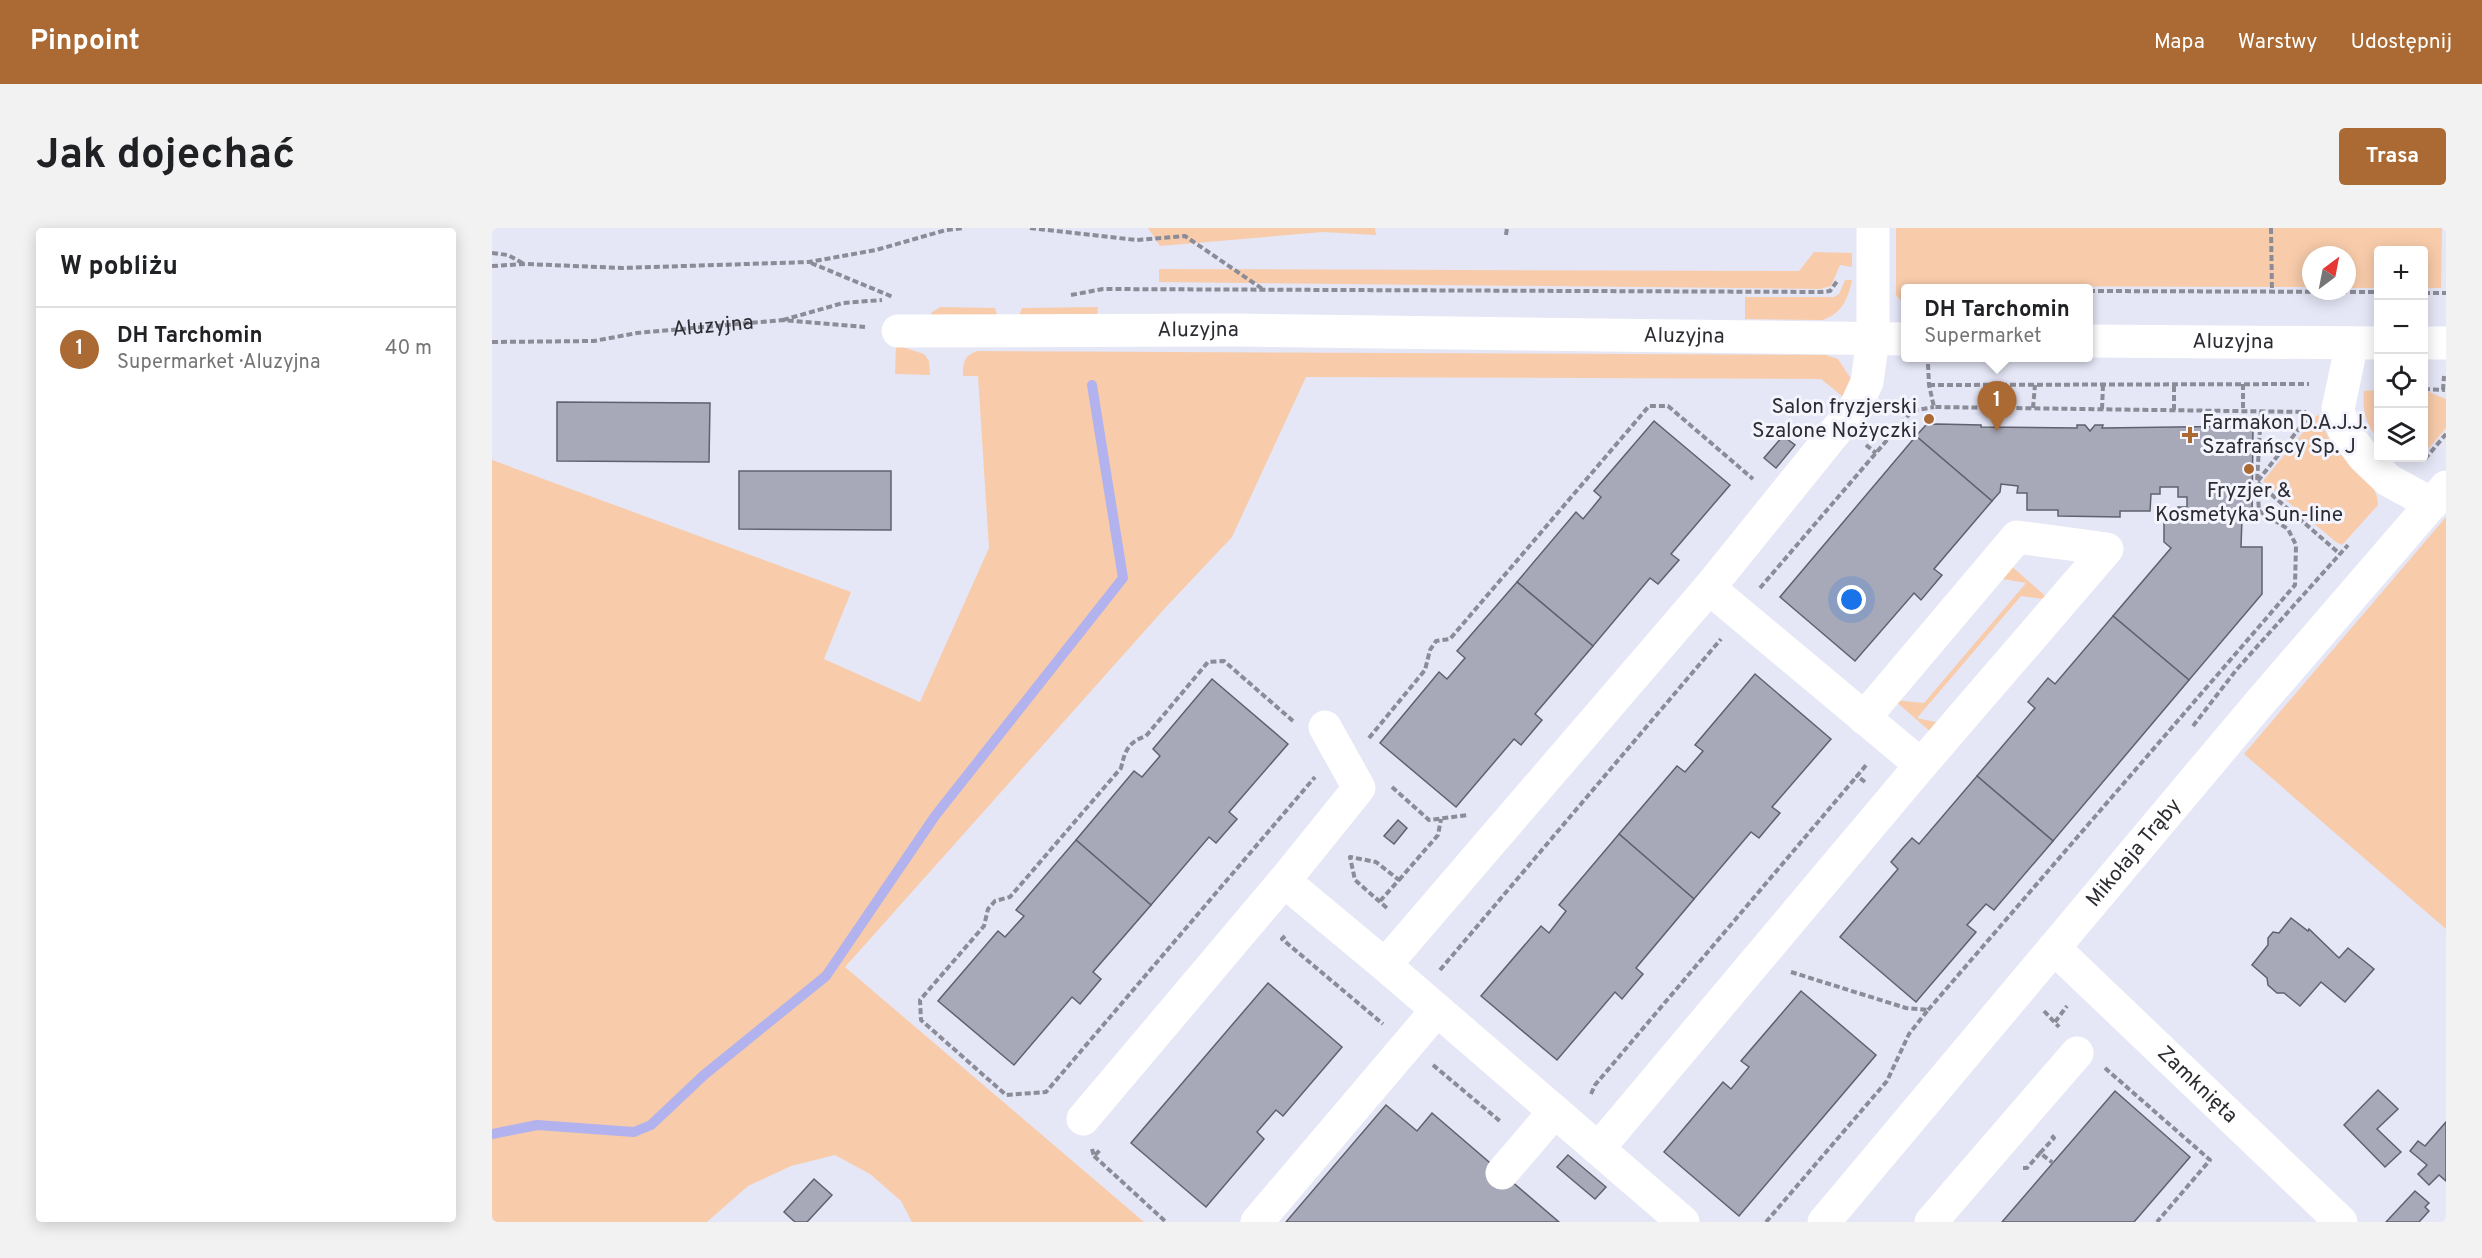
<!DOCTYPE html>
<html lang="pl">
<head>
<meta charset="utf-8">
<style>
  body { margin:0; font-family:Overpass,sans-serif; background:#f2f2f2; color:#202124 }
  .controls { position:absolute; right:18px; top:18px; display:grid; overflow:hidden; border-radius:6px; box-shadow:0 3px 15px #0003 }
  .controls button { width:54px; height:54px; display:grid; place-items:center; padding:0; border:0; border-bottom:2px solid #e0e0e0; background:#fff; color:#202124; font:30px sans-serif }
  .compass { position:absolute; left:1810px; top:18px; width:54px; height:54px; border-radius:50%; background:#fff; box-shadow:0 3px 15px #0003; rotate:32deg }
  .you { position:absolute; left:1360px; top:372px; width:21px; height:21px; margin:-15px; border:4px solid #fff; border-radius:50%; background:#1a73e8; box-shadow:0 0 0 9px #1a73e833 }
  .badge { display:grid; place-items:center; width:39px; height:39px; border-radius:50%; background:#ab6a34; color:#fff; font-size:20px; font-weight:700 }
  .pin { position:absolute; translate:-50% -50px; filter:drop-shadow(0 2px 3px #0008) }
  .pin::after { content:''; position:absolute; top:32px; width:21px; height:18px; background:inherit; clip-path:polygon(0 0,100% 0,50% 100%) }
  .popup { position:absolute; left:1409px; top:56px; width:192px; height:78px; box-sizing:border-box; display:grid; place-content:center; border-radius:6px; background:#fff; filter:drop-shadow(0 2px 4px #0005); font-size:20px; white-space:nowrap; color:#757577 }
  .popup b { font-size:22px; color:#202124 }
  .popup::after { content:''; position:absolute; left:50%; top:100%; margin-left:-12px; border:12px solid transparent; border-top-color:#fff }
  .list { margin:0; padding:0; list-style:none }
  h2 { display:flex; justify-content:space-between; align-items:center; height:78px; margin:0; padding:0 24px; font-size:26px }
  h2 small { font-size:20px; font-weight:400; color:#757577 }
  .list li { display:grid; grid-template-columns:39px 1fr auto; gap:18px; align-items:center; box-sizing:border-box; height:84px; padding:0 24px; border-top:2px solid #e0e0e0 }
  .list b { display:block; font-size:22px; white-space:nowrap }
  .list p { margin:0; font-size:20px; white-space:nowrap; color:#757577 }
  .list em { font-size:20px; font-style:normal; color:#757577 }
  .icon { flex:none; width:33px; height:33px; fill:none; stroke:currentColor; stroke-width:2; stroke-linecap:round; stroke-linejoin:round }
  .map { position:relative; flex:none; width:1954px; height:994px; overflow:hidden; border-radius:6px }
  header { display:flex; align-items:center; gap:36px; box-sizing:border-box; height:84px; padding:0 30px; background:#ab6a34; color:#fff }
  header strong { font-size:28px }
  nav { display:flex; gap:33px; margin-inline-start:auto; font-size:21px }
  .intro { display:flex; align-items:center; justify-content:space-between; box-sizing:border-box; height:144px; padding:0 36px }
  h1 { margin:0; font-size:42px }
  .button { padding:15px 27px; border-radius:6px; background:#ab6a34; color:#fff; font-size:21px; font-weight:700 }
  main { display:flex; gap:36px; padding:0 36px }
  aside { flex:1; background:#fff; border-radius:6px; box-shadow:0 3px 15px #0003 }
  .map>svg:first-child { display:block }
  .green { fill:#f8ccab }
  .lines { fill:none; stroke-linecap:round; stroke-linejoin:round }
  .stream { stroke:#b1b2ee; stroke-width:10 }
  .building { fill:#a8a9b8; stroke:#60616e; stroke-width:1.5 }
  .path { stroke:#8b8c97; stroke-width:4; stroke-dasharray:6 3; stroke-linecap:butt }
  .minor { stroke:#fff; stroke-width:33 }
  .poi-dot { fill:#ab6a34; stroke:#f3f4fd; stroke-width:2 }
  .labels { text-anchor:middle; dominant-baseline:central; stroke-width:6; stroke-linejoin:round; paint-order:stroke }
  .street-label { font-size:21px; fill:#2c2c32; stroke:#f3f4fd }
  .poi-label { font-size:21px; fill:#2c2c32; stroke:#f3f4fd; text-anchor:end }
</style>
</head>
<body>
<header>
<strong>Pinpoint</strong>
<nav><a>Mapa</a><a>Warstwy</a><a>Udostępnij</a></nav>
</header>
<div class="intro"><h1>Jak dojechać</h1><a class="button">Trasa</a></div>
<main>
<aside>
<h2>W pobliżu<small></small></h2>
<ul class="list">
<li><span class="badge">1</span><div><b>DH Tarchomin</b><p>Supermarket · Aluzyjna</p></div><em>40 m</em></li>
</ul>
</aside>
<div class="map">
<svg width="1954" height="994" viewBox="0 0 1954 994">
  <rect width="100%" height="100%" fill="#e5e6f6"/>
  <g class="green">
    <polygon points="656,0 883,0 884,7 831,4 668,18"/>
    <polygon points="1404,0 1950,0 1949,60 1932,60 1932,22 1886,22 1886,60 1855,60 1855,27 1819,27 1819,59 1478,58 1477,61 1414,61 1413,77 1404,67"/>
    <polygon points="1322,24 1360,25 1360,39 1348,37 1339,58 1328,61 667,54 667,41 1307,43"/>
    <path d="M1353,52H1360C1356,71 1350,85 1331,92L1253,91V69H1342L1347,66Z"/>
    <polygon points="448,79 503,80 506,91 439,92 439,85"/>
    <polygon points="606,79 605,89 526,90 530,80"/>
    <polygon points="404,117 432,126 437,133 438,147 403,146"/>
    <path d="M486,123L1334,127L1346,131L1361,154L1355,172L1329,151L814,149L740,309L674,379L353,739L652,994H420L409,973L378,946L343,927L299,938L256,958L215,994H0V232L359,364L332,431L428,474L497,320L486,148H471C471,134 472,127 486,123Z"/>
    <path d="M1886,162V211C1874,197 1870,182 1872,163Z"/>
    <polygon points="1932,162 1954,171 1954,200 1932,226"/>
    <path d="M1826,186C1831,201 1838,214 1849,226C1863,242 1886,254 1886,277L1850,317L1844,314L1771,253Z"/>
    <polygon points="1954,289 1954,701 1752,526"/>
    <polygon points="1517,336 1558,372 1529,368 1425,490 1453,496 1440,505 1402,472 1432,475 1534,355 1505,350"/>
  </g>
  <g class="lines">
    <polyline class="stream" points="0,906 45,897 142,904 159,897 212,847 334,748 443,588 631,350 600,157"/>
  </g>
  <g class="building">
    <polygon points="65,174 218,175 217,234 65,233"/>
    <polygon points="1162,193 1238,257 1179,326 1187,332 1166,356 1158,350 1101,418 1025,354 1084,284 1091,291 1101,279 1109,269 1102,263"/>
    <polygon points="1445,196 1489,197 1489,199 1585,200 1585,197 1593,197 1598,203 1603,197 1611,197 1610,200 1761,198 1760,290 1750,290 1749,319 1770,319 1770,366 1697,452 1621,388 1679,320 1672,314 1672,290 1686,289 1686,279 1695,279 1695,269 1686,269 1686,259 1668,259 1668,266 1659,266 1658,283 1628,283 1628,289 1566,288 1566,282 1535,282 1535,265 1525,265 1526,258 1509,256 1508,264 1500,273 1424,208 1434,197"/>
    <polygon points="1291,208 1303,217 1284,240 1272,230"/>
    <polygon points="1424,208 1500,273 1442,341 1450,347 1429,372 1422,365 1363,433 1288,369"/>
    <polygon points="247,243 399,243 399,302 247,301"/>
    <polygon points="1025,354 1101,418 1043,486 1050,492 1029,517 1022,511 964,579 888,515 947,444 955,451 973,430 965,423"/>
    <polygon points="1621,388 1697,452 1561,613 1485,548 1543,480 1536,474 1556,450 1563,456"/>
    <polygon points="1263,446 1339,511 1280,579 1288,585 1277,598 1267,610 1259,604 1202,671 1127,606 1185,538 1193,544 1211,523 1203,517"/>
    <polygon points="720,451 796,516 737,584 745,591 724,615 717,609 659,677 584,612 642,543 650,549 668,528 661,521"/>
    <polygon points="1485,548 1561,613 1502,682 1494,676 1475,697 1484,704 1424,774 1348,709 1406,641 1399,634 1410,621 1420,610 1427,616"/>
    <polygon points="906,592 915,600 902,616 892,608"/>
    <polygon points="1127,606 1202,671 1144,740 1151,746 1140,759 1130,771 1123,764 1065,832 989,768 1049,698 1057,705 1074,683 1067,677"/>
    <polygon points="584,612 659,677 601,744 609,751 588,776 580,769 522,837 446,773 506,703 513,709 532,688 524,682"/>
    <polygon points="1799,690 1816,703 1817,701 1847,730 1856,720 1882,741 1853,774 1829,754 1808,778 1792,765 1785,765 1776,757 1775,750 1760,737 1776,717 1776,710 1781,704 1787,705"/>
    <polygon points="776,755 850,819 791,888 784,882 765,904 772,911 714,979 639,915"/>
    <polygon points="1309,763 1384,827 1247,988 1172,924 1231,854 1239,861 1257,839 1249,833"/>
    <polygon points="1886,862 1906,881 1885,901 1909,924 1893,939 1852,897"/>
    <polygon points="1623,863 1698,929 1642,994 1510,994"/>
    <polygon points="894,877 925,903 940,885 1067,994 794,994"/>
    <polygon points="1954,894 1954,953 1947,947 1937,957 1926,946 1935,937 1918,923 1926,913 1933,918"/>
    <polygon points="1076,927 1114,959 1103,971 1065,939"/>
    <polygon points="322,951 340,967 315,994 303,994 292,984"/>
    <polygon points="1923,963 1937,975 1933,979 1937,983 1927,994 1894,994"/>
  </g>
  <g class="lines">
    <g class="path">
      <polyline points="538,0 644,12 693,8 772,62"/>
      <polyline points="1779,0 1780,64"/>
      <polyline points="1014,7 1015,0"/>
      <polyline points="0,25 16,27 32,36"/>
      <polyline points="319,35 401,69"/>
      <polyline points="0,38 33,36 130,40 317,34 384,22 454,2 472,0"/>
      <polyline points="1597,63 1886,64"/>
      <polyline points="1932,65 1954,65"/>
      <polyline points="579,67 611,61 1329,64 1338,63 1346,52"/>
      <polyline points="291,92 351,75 390,72"/>
      <path id="s1" d="M0,114L102,113L145,105L291,92L373,99"/>
      <polyline points="1436,136 1437,157 1442,179 1814,184"/>
      <polyline points="1751,156 1751,183"/>
      <polyline points="1437,157 1817,156"/>
      <polyline points="1932,161 1953,162"/>
      <polyline points="1951,162 1952,148"/>
      <polyline points="1541,180 1543,157"/>
      <polyline points="1610,181 1611,157"/>
      <polyline points="1682,182 1682,156"/>
      <polyline points="1769,183 1765,254 1848,326"/>
      <polyline points="1374,217 1384,225"/>
      <polyline points="1933,231 1954,206"/>
      <polyline points="1268,360 1420,183 1442,179"/>
      <path d="M801,493L732,433L716,434L654,508C636,514 633,523 629,540L518,669L503,673L496,681L492,698L428,772L429,792L514,867L554,864L823,549"/>
      <polyline points="1701,498 1745,441 1856,317"/>
      <polyline points="877,510 933,442 938,422 944,413 958,411 1157,178 1176,178 1261,251"/>
      <polyline points="1373,554 1365,548 1375,536"/>
      <polyline points="900,559 937,592 976,587"/>
      <polyline points="907,652 946,607 949,591"/>
      <polyline points="888,673 907,652 884,634 858,629 863,652 896,681"/>
      <polyline points="793,708 790,711 891,796"/>
      <polyline points="948,742 1229,411"/>
      <polyline points="1436,782 1803,357 1804,317 1796,301 1767,283 1765,254 1814,192"/>
      <polyline points="1552,783 1567,799"/>
      <polyline points="1563,794 1575,778"/>
      <polyline points="941,837 1009,894"/>
      <polyline points="1613,840 1718,932 1665,994"/>
      <polyline points="1099,866 1103,857 1365,548"/>
      <polyline points="600,921 602,928 608,922"/>
      <polyline points="1548,925 1562,910 1559,907"/>
      <polyline points="602,928 674,994"/>
      <polyline points="1531,940 1535,940 1548,925 1561,935"/>
      <polyline points="1274,994 1395,853 1417,806 1436,782 1414,780 1299,744"/>
    </g>
    <g class="minor">
      <path id="s2" d="M406,103L743,102L1414,111"/>
      <path id="s3" d="M1597,113L1886,115"/>
      <polyline points="1860,115 1846,181 1852,202 1871,228 1896,252 1940,276"/>
      <polyline points="1932,115 1954,115"/>
      <polyline points="1372,490 1525,309 1615,321 1429,537"/>
      <polyline points="792,653 867,560 833,499"/>
      <path id="s4" d="M1562,720L1849,994"/>
      <polyline points="591,891 792,653 893,737"/>
      <polyline points="1106,921 1429,537 1217,360"/>
      <polyline points="1010,945 1063,883"/>
      <polyline points="765,994 945,782"/>
      <polyline points="1191,994 893,737 1217,360 1364,178 1375,154 1381,111 1381,0"/>
      <path id="s5" d="M1332,994L1765,478L1954,259"/>
      <polyline points="1439,994 1585,825"/>
    </g>
  </g>
  <g class="poi-dot">
    <circle cx="1437" cy="191" r="6"/>
    <path d="M1695 198h6v6h6v6h-6v6h-6v-6h-6v-6h6z"/>
    <circle cx="1757" cy="241" r="6"/>
  </g>
  <g class="labels">
    <g class="street-label">
      <text stroke="none"><textPath href="#s1" startOffset="222">Aluzyjna</textPath></text>
      <text stroke="none"><textPath href="#s2" startOffset="300">Aluzyjna</textPath></text>
      <text stroke="none"><textPath href="#s2" startOffset="786">Aluzyjna</textPath></text>
      <text stroke="none"><textPath href="#s3" startOffset="144">Aluzyjna</textPath></text>
      <text stroke="none"><textPath href="#s5" startOffset="482">Mikołaja Trąby</textPath></text>
      <text stroke="none"><textPath href="#s4" startOffset="198">Zamknięta</textPath></text>
    </g>
    <g class="poi-label">
      <text x="1425" y="179">Salon fryzjerski<tspan x="1425" dy="24">Szalone Nożyczki</tspan></text>
      <text x="1710" y="195" text-anchor="start">Farmakon D.A.J.J.<tspan x="1710" dy="24">Szafrańscy Sp. J</tspan></text>
      <text x="1757" y="263" text-anchor="middle">Fryzjer &amp;<tspan x="1757" dy="24">Kosmetyka Sun-line</tspan></text>
    </g>
  </g>
</svg>
<div class="controls">
<button>+</button>
<button>−</button>
<button><svg class="icon" aria-label="locate" viewBox="0 0 24 24"><circle cx="12" cy="12" r="6"/><path d="M12 2v4M12 18v4M2 12h4M18 12h4"/></svg></button>
<button><svg class="icon" aria-label="layers" viewBox="0 0 24 24"><path d="M12 4l9 5-9 5-9-5zM3 14l9 5 9-5"/></svg></button>
</div>
<svg class="compass" viewBox="-18 -18 36 36"><path d="M0-13l5 13h-10z" fill="#e53935"/><path d="M0 13l5-13h-10z" fill="#757577"/></svg>
<div class="you"></div>
<div class="pin badge" style="left:1505px;top:203px">1</div>
<div class="popup"><b>DH Tarchomin</b>Supermarket</div>
</div>
</main>
</body>
</html>
